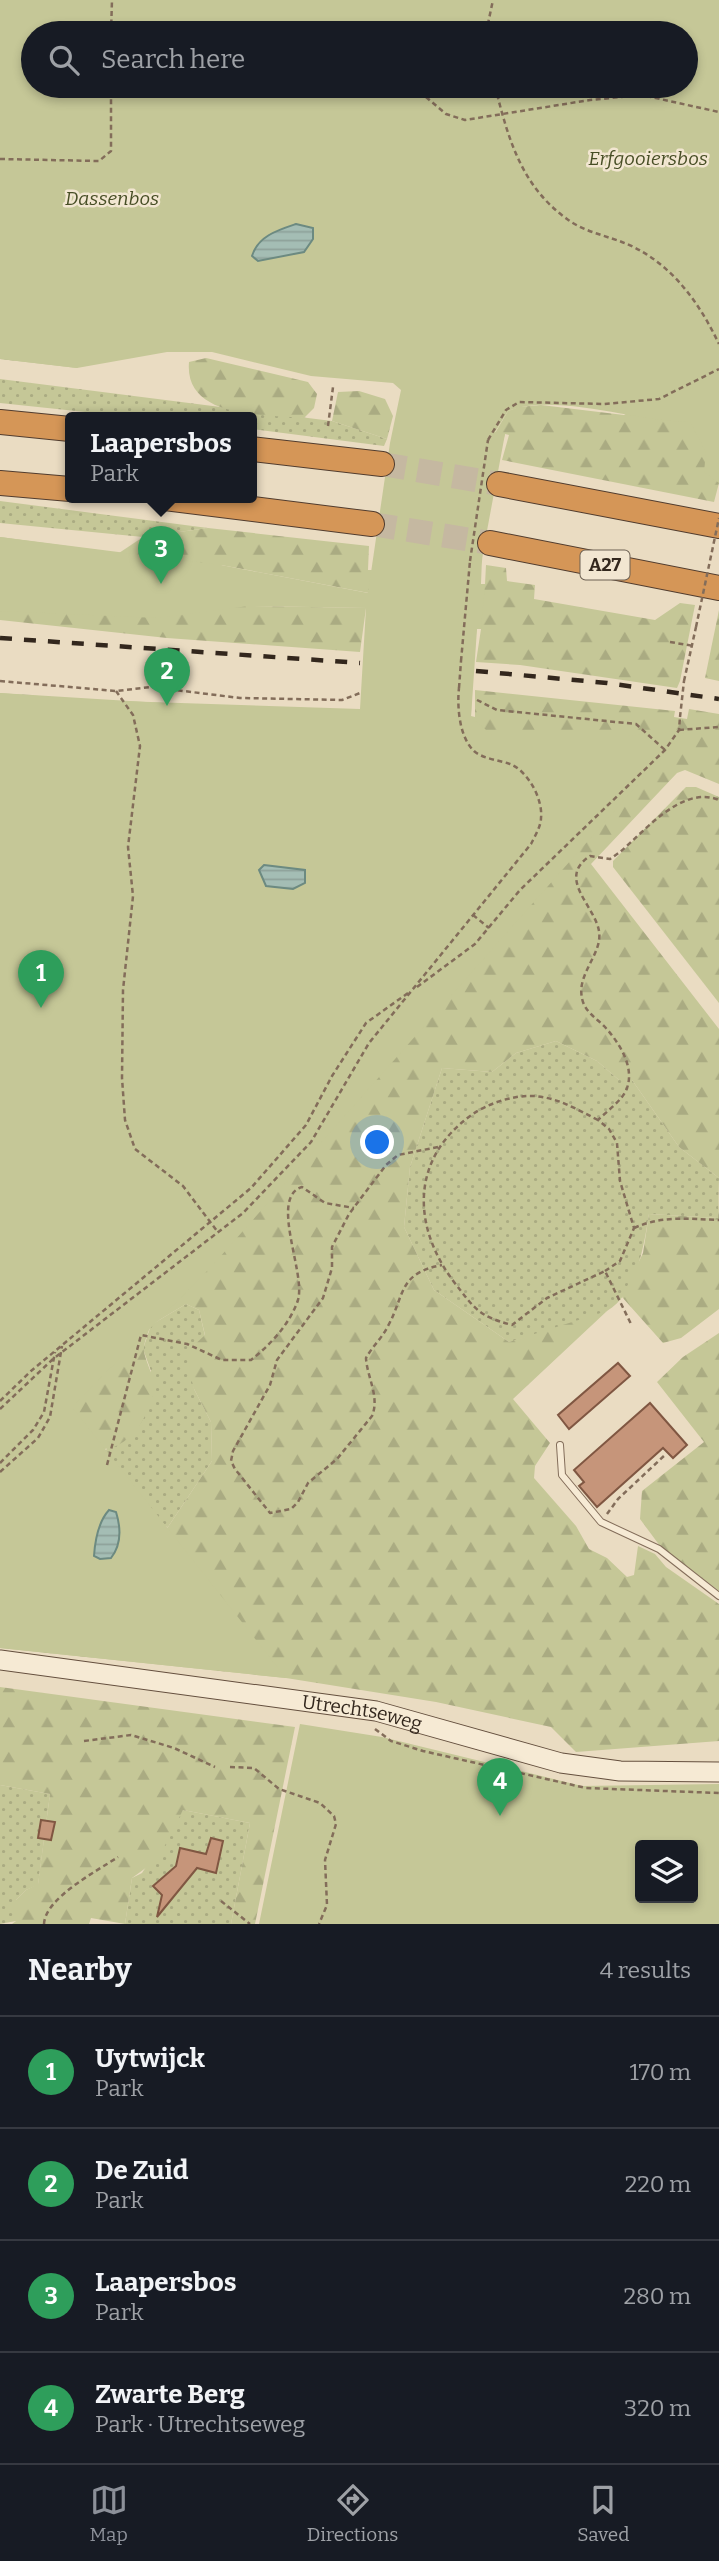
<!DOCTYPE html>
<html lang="en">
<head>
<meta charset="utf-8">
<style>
  body { margin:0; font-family:Bitter,serif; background:#242831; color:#f1f3f6 }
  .controls { position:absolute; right:21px; bottom:21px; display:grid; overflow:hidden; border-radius:7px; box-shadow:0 4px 10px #0003 }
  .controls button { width:63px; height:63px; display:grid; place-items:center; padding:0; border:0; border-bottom:2px solid #363941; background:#171b24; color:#f1f3f6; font:35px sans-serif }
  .you { position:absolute; left:378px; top:1143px; width:24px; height:24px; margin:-18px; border:5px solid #fff; border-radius:50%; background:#1a73e8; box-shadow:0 0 0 10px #1a73e833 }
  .badge { display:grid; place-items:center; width:46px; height:46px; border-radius:50%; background:#8c9099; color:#fff; font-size:23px; font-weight:700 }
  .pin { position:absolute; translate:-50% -58px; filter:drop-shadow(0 2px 4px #0008) }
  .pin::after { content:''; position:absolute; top:37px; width:24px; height:21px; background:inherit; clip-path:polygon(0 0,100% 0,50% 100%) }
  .popup { position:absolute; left:65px; top:412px; width:192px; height:91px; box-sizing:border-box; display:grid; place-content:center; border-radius:7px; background:#171b24; filter:drop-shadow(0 2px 5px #0005); font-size:23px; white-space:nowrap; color:#9ea1a6 }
  .popup b { font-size:26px; color:#f1f3f6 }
  .popup::after { content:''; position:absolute; left:50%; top:100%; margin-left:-14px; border:14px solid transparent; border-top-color:#171b24 }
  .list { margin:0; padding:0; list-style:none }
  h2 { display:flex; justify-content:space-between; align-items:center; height:91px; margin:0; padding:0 28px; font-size:30px }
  h2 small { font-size:23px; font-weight:400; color:#9ea1a6 }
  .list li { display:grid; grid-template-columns:46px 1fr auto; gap:21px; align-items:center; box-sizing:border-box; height:112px; padding:0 28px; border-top:2px solid #363941 }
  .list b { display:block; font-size:26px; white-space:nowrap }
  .list p { margin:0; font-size:23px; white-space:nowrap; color:#9ea1a6 }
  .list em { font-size:23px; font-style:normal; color:#9ea1a6 }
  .icon { flex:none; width:38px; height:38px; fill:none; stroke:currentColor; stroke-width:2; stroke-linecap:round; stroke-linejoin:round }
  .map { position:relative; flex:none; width:719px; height:1924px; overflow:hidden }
  .search { position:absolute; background:#171b24; box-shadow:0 4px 10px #0003; left:21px; right:21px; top:21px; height:77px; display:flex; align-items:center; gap:18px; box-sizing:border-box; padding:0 24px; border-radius:38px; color:#9ea1a6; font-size:26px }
  .sheet { height:539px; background:#171b24 }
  nav { display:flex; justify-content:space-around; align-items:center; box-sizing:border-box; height:98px; border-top:2px solid #363941; background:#171b24; font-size:19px; color:#9ea1a6 }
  nav a { display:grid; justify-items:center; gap:4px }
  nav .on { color:#8c9099 }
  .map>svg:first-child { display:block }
  .grass { fill:url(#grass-dots) }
  .forest { fill:url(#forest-firs) }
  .green { fill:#c5c797; fill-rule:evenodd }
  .water { fill:url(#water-rules); stroke:#6c8a81; stroke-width:2 }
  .building { fill:#c6957a; stroke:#805742; stroke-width:2 }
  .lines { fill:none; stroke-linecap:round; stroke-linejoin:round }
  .motorway-tunnel { stroke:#c5b8a1; stroke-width:24; stroke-dasharray:24 12; stroke-linecap:butt }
  .service-casing { stroke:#836d5a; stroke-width:8 }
  .secondary-casing { stroke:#644f3e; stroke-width:21 }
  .motorway-casing { stroke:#513c2e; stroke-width:26 }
  .path { stroke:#836d5a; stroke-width:2.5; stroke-dasharray:5 3.5; stroke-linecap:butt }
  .service { stroke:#f6ead4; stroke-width:6 }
  .secondary { stroke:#f6ead4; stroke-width:19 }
  .motorway { stroke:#d59657; stroke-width:24 }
  .rail { stroke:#33271d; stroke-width:4.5; stroke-dasharray:12 12; stroke-linecap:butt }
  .path-bridge { stroke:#836d5a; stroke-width:2.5; stroke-dasharray:5 3.5; stroke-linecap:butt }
  .labels { text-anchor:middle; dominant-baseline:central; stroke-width:5; stroke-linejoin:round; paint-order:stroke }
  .shield { fill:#f2e6d1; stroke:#6c6053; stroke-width:2 }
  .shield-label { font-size:18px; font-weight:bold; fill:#33271d }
  .park-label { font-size:19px; font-style:italic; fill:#474e25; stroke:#f2e6d1 }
  .street-label { font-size:19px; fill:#33271d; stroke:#f2e6d1 }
</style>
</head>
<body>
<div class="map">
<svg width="719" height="1924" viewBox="0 0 719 1924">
  <defs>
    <pattern id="grass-dots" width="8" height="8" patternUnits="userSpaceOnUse" patternTransform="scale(1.75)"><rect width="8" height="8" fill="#c5c797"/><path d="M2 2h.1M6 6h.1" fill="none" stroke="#aaab82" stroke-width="1.8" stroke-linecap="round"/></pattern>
    <pattern id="forest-firs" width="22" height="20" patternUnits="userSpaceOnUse" patternTransform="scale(1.75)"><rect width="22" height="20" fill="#c5c797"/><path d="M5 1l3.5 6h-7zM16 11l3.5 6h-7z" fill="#aaab82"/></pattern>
    <pattern id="water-rules" width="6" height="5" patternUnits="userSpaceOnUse" patternTransform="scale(1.75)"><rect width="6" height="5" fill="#a4bdb4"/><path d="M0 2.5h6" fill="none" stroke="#8ea29a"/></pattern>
  </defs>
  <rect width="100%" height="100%" fill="#eadcc2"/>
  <g class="grass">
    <polygon points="0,379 332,421 387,439 384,446 252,429 252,418 142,418 0,403"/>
    <polygon points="0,501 208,528 143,537 0,523"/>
    <path d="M556,1041L597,1061L619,1080H632L679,1147L719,1178L718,1218L649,1214C644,1245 637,1293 607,1311C587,1323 534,1335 509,1342L434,1290L404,1227L410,1167L442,1068L492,1072L516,1053Z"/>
    <polygon points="186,1304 199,1310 205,1336 192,1347 194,1389 211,1422 212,1461 168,1527 72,1510 151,1371 143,1349 151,1325"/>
    <polygon points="0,1785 50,1794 38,1885 26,1890 16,1900 16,1921 0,1924"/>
    <polygon points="183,1810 250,1823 231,1924 125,1924 132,1878 142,1873"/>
  </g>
  <g class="forest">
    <path d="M0,0H719V483L714,502L502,460L509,435L505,434C491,481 482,535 481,584H485L486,565L506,568L507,581L535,585L534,599L655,620L680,603L695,605L680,681L677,688L520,665L476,662L481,629L477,628L472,662L471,716L475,717V690L675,711L674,717L687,719L689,709L719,714V784L685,770L677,773L591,864L719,1029V1178L679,1147L632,1080H619L597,1061L556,1041L516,1053L492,1072L442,1068L410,1167L404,1227L434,1290L509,1342L607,1311L513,1399L550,1443L535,1466L534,1478L576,1526L589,1549L607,1558L627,1577L634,1575L638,1546L655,1554L666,1567L719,1604V1741L576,1752L551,1727L436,1702L286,1678L0,1648L168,1527L212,1461L211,1422L194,1389L188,1366L192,1347L205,1335L199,1310L186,1304L151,1325C148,1333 143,1344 144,1352C147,1366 157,1380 153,1395C147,1420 126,1452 98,1449L0,1480V693L162,703L152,764L455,708L502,757L461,705L491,440L508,411L519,407L541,405L624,415L640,405L514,401L473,444L686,86V33H33V86L117,335L77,368L0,359Z"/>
    <path d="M206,358L308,382L317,394L314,408L304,418C265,414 184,419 189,362Z"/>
    <polygon points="359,391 385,399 393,416 387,439 332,421 338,392"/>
    <polygon points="208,528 369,546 368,570 372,570 369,593 221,565 249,606 366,608 360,652 167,638 0,620 0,537 119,553 143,537"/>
    <polygon points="719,610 719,681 705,678"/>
    <polygon points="686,787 696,787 719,797 719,1003 613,867 613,861"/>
    <polygon points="719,1193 719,1309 681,1338 663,1343 622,1297 643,1253 649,1214 718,1218"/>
    <polygon points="719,1333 719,1591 660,1546 640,1519 642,1491 704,1442 657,1382 683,1357"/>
    <polygon points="0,1687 295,1727 255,1924 231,1924 250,1823 183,1810 158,1859 132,1878 125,1924 91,1918 89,1924 12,1924 16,1921 16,1900 26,1890 38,1884 50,1794 0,1785"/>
  </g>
  <g class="green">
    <path d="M0,0H719V483L704,472L706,452L690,422C637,422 555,392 508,411L495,432L505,434L481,563V584H485L481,629H477L471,717L493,736H626L686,730L212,1266L72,1407L286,1678L0,1648V693L90,700L360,709L366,608L249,606L157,618L0,611V537L221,565L368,593L390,443L401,390L393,383L311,376L212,352H167L77,368L0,359ZM33,33H686V86H33Z"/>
    <path d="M300,1724L382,1737L582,1786L719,1784V1924H259ZM640,1845H693V1898H640Z"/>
  </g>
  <g class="water">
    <path d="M296,224L313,228V239L304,252L258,261L252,256C258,236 278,230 296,224Z"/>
    <polygon points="264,865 305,870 305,883 293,889 266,886 259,870"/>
    <path d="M109,1510L116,1512C121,1528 122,1544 111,1558L100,1559L94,1556C95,1541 99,1521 109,1510Z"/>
  </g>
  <g class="building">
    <polygon points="618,1363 630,1376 569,1429 558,1415"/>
    <polygon points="650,1403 687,1445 673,1458 663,1448 597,1507 579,1486 584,1482 574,1470"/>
    <polygon points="41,1820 55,1822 51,1840 38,1838"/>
    <polygon points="211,1838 223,1841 216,1873 197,1868 157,1917 162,1895 153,1886 176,1866 180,1848 206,1854"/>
  </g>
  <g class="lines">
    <g class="motorway-tunnel">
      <polyline points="382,464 499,484"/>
      <polyline points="372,524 490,543"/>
    </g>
    <defs>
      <polyline id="service" points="560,1445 562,1475 601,1522 659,1549 719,1596"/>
      <g id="secondary">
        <path id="s1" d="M0,1660L376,1711L561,1763L620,1771L719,1772"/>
      </g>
      <g id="motorway">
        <polyline points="0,422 70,429"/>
        <polyline points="252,449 382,464"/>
        <polyline points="0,483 70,489"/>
        <polyline points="499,484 719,526"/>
        <polyline points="165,498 372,524"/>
        <polyline points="490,543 719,588"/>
      </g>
    </defs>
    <use href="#service" class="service-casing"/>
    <use href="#secondary" class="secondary-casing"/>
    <use href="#motorway" class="motorway-casing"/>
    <g class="path">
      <polyline points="111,33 112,0"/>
      <polyline points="486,33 493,0"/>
      <polyline points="413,86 446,114 465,120 590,100 642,95 719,112"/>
      <path d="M495,86C508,138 521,186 567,219C584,232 608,236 627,244C671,263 699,302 719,344"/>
      <polyline points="0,159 99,161 111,151 111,86"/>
      <polyline points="328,426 333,387"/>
      <polyline points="488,440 506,410 519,402 604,404 659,399 719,369"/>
      <polyline points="670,642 694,646"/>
      <polyline points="461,661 470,561"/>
      <polyline points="0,681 116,691 151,687 240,698 342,700 360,693"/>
      <polyline points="684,681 696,627"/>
      <polyline points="116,691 133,715 140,746 128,847 133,896 123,990 122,1078 125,1120 135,1149 183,1186 217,1231"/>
      <polyline points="477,700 497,710 636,724 665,750"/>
      <polyline points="679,730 719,727"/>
      <polyline points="473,915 489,928"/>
      <polyline points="417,987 475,944 520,890 665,750 679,730 680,717"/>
      <path d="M598,1120C578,1110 557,1097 533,1096C514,1095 489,1103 473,1114C411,1157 411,1225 454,1282C475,1309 478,1316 512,1325L547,1298L605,1271L632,1326"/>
      <path d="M438,1147L398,1155L386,1165L349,1214L332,1247V1268L323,1298L277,1360L270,1385L233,1451L231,1461L235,1469L270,1513L291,1509L298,1502L308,1483L337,1459L372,1416C380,1397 367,1377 366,1358C372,1347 382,1338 388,1326C405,1295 398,1273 442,1265"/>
      <path d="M634,1228C663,1215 689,1219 719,1220"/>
      <path d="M605,1271L620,1261L634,1228L620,1181L617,1143L609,1129L598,1120C607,1111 623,1100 627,1088C635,1066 618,1041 604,1026C596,1018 587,1013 583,1002C574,975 603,955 599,931C595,906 556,878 590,856L610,859L620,852C646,830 682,785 719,800"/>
      <polyline points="0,1401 31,1371 251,1188 306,1125 332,1076 366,1023 408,993"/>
      <path d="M0,1409L53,1359L243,1213L311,1142L369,1043L531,844C535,836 541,826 541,818C543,799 528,771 510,764C499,760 483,759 474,751C459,737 457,706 459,688"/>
      <polyline points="0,1463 33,1430 44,1412 55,1352"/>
      <path d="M107,1465L141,1335L187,1344L222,1360H251C270,1345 290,1324 298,1300C306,1273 269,1197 302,1187L325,1203L354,1208"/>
      <polyline points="0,1472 38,1438 50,1417 62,1346"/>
      <polyline points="607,1514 618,1499 666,1454"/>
      <polyline points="375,1729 391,1741 423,1751 586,1788 719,1793"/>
      <polyline points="84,1741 131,1735 174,1748 215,1767"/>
      <polyline points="230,1767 254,1768 279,1789 320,1803 334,1816 336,1824 325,1860 327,1905 319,1924"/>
      <polyline points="221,1901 250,1924"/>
      <path d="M44,1924C45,1898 97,1871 118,1857"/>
    </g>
    <use href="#service" class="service"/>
    <use href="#secondary" class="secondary"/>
    <use href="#motorway" class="motorway"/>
    <g class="rail">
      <polyline points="0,638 360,663"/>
      <polyline points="476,671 607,683 719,699"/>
    </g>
    <g class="path-bridge">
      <polyline points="470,561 488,440"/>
      <polyline points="696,627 719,518"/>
      <polyline points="459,688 461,661"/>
      <polyline points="680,717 684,681"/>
    </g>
  </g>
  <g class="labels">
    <rect class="shield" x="580.5" y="550.5" width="49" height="29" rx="5"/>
    <g class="shield-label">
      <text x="605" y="565">A27</text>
    </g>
    <g class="park-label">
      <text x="648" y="158">Erfgooiersbos</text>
      <text x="112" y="198">Dassenbos</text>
    </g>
    <g class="street-label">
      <text stroke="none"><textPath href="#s1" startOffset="366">Utrechtseweg</textPath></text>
    </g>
  </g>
</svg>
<div class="controls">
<button><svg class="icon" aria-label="layers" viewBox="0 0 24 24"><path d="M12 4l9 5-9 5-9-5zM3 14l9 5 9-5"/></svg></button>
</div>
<div class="you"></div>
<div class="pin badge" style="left:41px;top:1008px;background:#2e9e5b">1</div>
<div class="pin badge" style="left:167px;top:706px;background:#2e9e5b">2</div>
<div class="pin badge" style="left:161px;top:584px;background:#2e9e5b">3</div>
<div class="popup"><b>Laapersbos</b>Park</div>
<div class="pin badge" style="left:500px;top:1816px;background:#2e9e5b">4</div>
<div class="search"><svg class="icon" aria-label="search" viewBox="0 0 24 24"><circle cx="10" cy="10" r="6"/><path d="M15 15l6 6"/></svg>Search here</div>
</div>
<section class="sheet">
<h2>Nearby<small>4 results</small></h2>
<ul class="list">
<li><span class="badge" style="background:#2e9e5b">1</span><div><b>Uytwijck</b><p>Park</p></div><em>170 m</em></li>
<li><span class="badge" style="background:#2e9e5b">2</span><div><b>De Zuid</b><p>Park</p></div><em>220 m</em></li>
<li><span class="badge" style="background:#2e9e5b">3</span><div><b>Laapersbos</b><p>Park</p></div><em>280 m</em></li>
<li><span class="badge" style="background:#2e9e5b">4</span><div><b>Zwarte Berg</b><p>Park · Utrechtseweg</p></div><em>320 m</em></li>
</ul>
</section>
<nav>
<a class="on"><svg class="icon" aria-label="map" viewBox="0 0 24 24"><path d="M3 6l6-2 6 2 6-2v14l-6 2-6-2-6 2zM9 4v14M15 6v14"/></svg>Map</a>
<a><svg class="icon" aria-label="directions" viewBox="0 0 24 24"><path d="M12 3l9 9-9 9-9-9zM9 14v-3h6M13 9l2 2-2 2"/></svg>Directions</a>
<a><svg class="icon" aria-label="saved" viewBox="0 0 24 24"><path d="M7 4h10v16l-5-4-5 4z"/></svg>Saved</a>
</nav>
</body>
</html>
